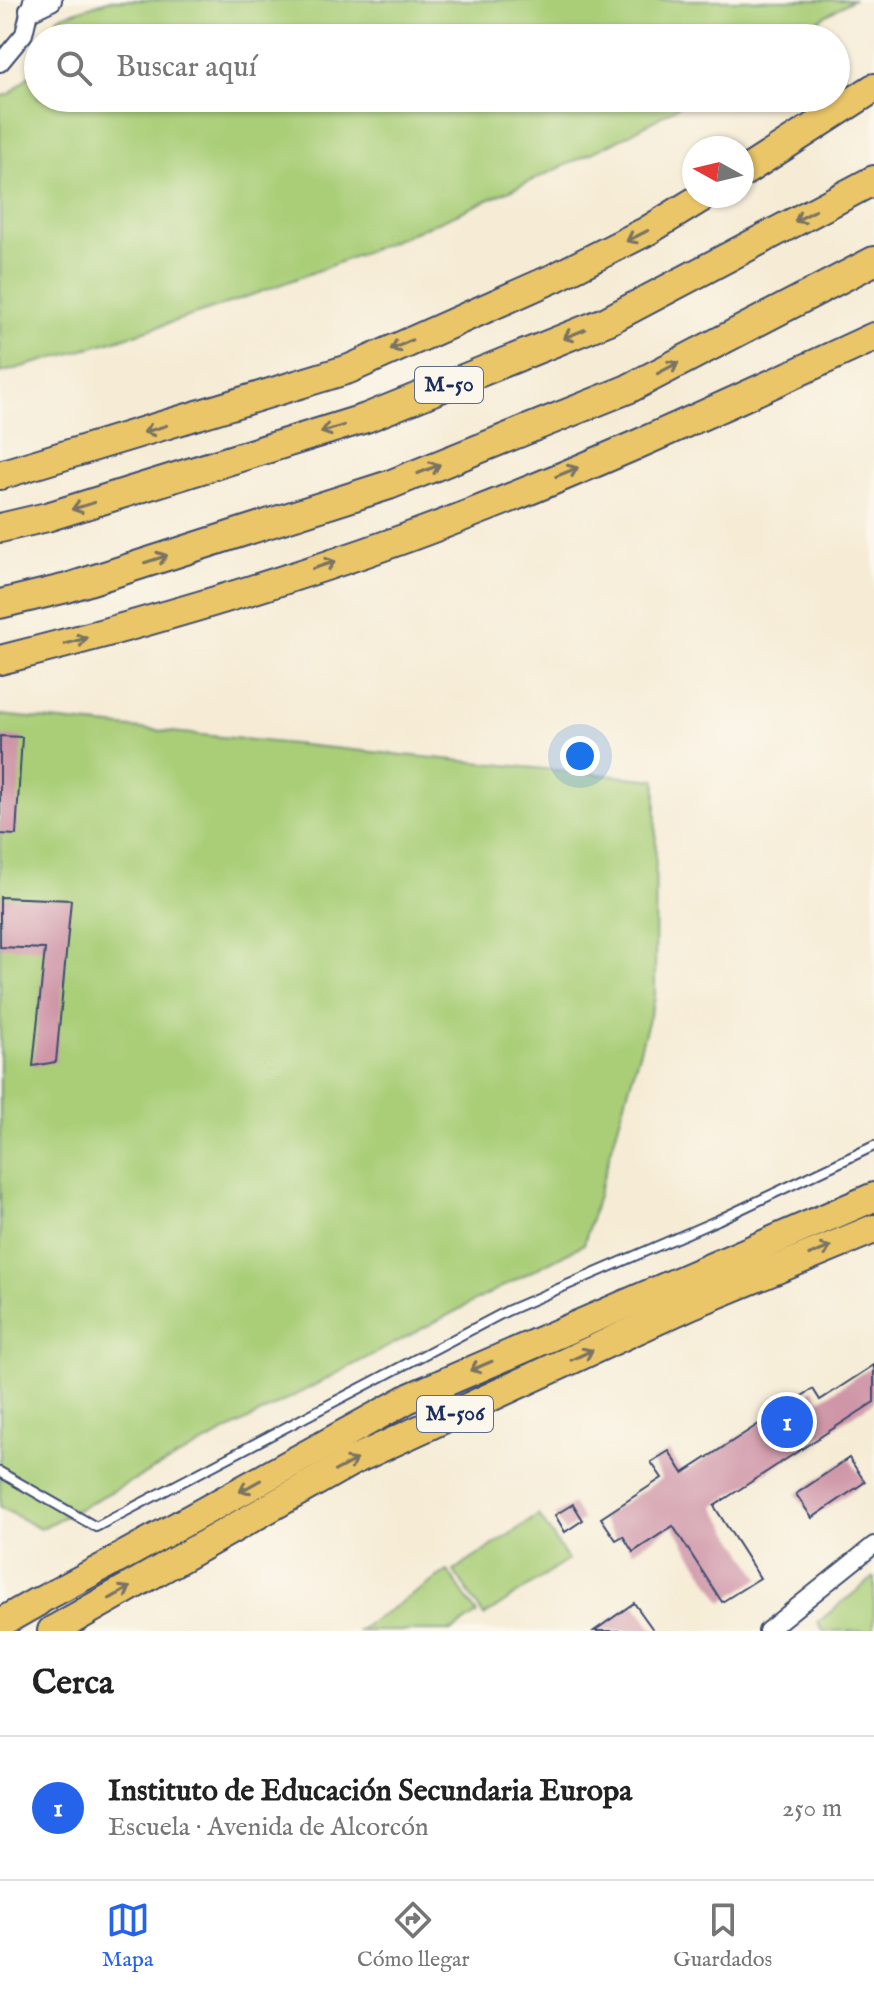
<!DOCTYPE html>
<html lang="es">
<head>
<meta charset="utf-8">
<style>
  body { margin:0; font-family:"IM FELL English",serif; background:#f6f6f6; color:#222 }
  .compass { position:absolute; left:682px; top:136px; width:72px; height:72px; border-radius:50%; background:#fff; box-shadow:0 2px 6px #0004; rotate:278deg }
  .you { position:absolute; left:580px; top:756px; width:28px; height:28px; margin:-20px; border:6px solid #fff; border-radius:50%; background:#1a73e8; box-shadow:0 0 0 12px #1a73e833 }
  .badge { display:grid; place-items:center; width:52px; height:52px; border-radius:50%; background:#2563eb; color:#fff; font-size:26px; font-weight:700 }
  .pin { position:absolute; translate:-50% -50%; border:4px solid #fff; box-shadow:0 2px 8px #0006 }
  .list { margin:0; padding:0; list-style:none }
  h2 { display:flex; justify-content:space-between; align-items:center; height:104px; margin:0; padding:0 32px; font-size:34px }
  h2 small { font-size:26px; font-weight:400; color:#767676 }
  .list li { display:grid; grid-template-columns:52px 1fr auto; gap:24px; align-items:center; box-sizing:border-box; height:144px; padding:0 32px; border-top:2px solid #e0e0e0 }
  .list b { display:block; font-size:30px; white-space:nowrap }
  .list p { margin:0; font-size:26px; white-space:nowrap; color:#767676 }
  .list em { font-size:26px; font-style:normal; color:#767676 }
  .icon { flex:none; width:44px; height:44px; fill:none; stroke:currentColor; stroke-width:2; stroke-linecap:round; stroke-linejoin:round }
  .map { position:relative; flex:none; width:874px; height:1631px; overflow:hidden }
  .search { position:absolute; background:#fff; box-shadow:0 2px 6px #0004; left:24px; right:24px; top:24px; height:88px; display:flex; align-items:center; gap:20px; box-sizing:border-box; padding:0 28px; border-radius:44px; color:#767676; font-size:30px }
  .sheet { height:248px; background:#fff }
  nav { display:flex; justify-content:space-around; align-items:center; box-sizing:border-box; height:112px; border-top:2px solid #e0e0e0; background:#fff; font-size:22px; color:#767676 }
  nav a { display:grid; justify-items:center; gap:4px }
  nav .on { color:#2563eb }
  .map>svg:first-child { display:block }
  .green { fill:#a9ce77; stroke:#627e6a; stroke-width:2 }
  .building { fill:#cf96a8 }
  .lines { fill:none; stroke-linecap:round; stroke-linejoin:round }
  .service-casing { stroke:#3c4b70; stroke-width:12 }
  .minor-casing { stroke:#3c4b70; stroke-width:20 }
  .tertiary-casing { stroke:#3c4b70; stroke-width:24 }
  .primary-casing { stroke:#3c4b70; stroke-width:30 }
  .motorway-casing { stroke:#3c4b70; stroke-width:32 }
  .service { stroke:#fff; stroke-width:8 }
  .minor { stroke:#fff; stroke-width:16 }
  .tertiary { stroke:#fff; stroke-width:20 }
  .primary { stroke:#ebc669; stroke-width:26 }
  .motorway { stroke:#ebc669; stroke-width:28 }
  .oneway { stroke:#797363 }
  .labels { text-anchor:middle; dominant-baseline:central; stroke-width:6; stroke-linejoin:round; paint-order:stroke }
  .shield { fill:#fbf7ec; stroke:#5e6b89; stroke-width:2 }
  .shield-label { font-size:22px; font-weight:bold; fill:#1b2f5e }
</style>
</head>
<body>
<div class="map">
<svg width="874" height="1631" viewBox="0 0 874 1631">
  <rect width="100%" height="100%" fill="#fbf7ec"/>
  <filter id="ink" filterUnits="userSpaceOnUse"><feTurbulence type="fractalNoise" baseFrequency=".0125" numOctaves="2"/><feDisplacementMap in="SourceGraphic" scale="16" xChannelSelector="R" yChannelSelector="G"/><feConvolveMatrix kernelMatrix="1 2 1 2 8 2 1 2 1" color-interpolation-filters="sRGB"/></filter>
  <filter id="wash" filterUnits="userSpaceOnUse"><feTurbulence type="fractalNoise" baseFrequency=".006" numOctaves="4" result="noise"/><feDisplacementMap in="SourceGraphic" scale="32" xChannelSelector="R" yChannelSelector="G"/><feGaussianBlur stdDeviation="1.8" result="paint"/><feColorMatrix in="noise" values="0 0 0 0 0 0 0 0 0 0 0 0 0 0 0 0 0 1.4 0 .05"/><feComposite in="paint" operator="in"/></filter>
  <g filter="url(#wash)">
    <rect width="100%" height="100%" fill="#f6ecd6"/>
    <g class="green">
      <polygon points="111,0 852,0 789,38 50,38 58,17"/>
      <path d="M38,67V98H691C633,136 571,163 508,191C344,266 174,327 0,373V97L10,94Z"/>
      <polygon points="0,715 656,780 655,998 584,1244 40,1529 0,1507"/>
      <polygon points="539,1515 568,1560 484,1616 454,1571"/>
      <polygon points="448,1571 477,1614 452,1631 358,1631"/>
      <polygon points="874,1577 874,1631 823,1631 818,1622"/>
    </g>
    <g id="blocks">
      <g class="building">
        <polygon points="0,736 22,737 16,835 0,834"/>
        <polygon points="0,897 71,900 56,1062 33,1066 45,949 0,947"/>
        <polygon points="874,1365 874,1402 714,1506 760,1578 722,1602 673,1526 633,1552 623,1536 616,1540 601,1518 662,1478 651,1462 669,1451 683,1473 813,1389 820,1400"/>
        <polygon points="849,1458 865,1482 812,1518 796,1494"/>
        <polygon points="573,1504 583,1520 565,1532 555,1515"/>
        <polygon points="634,1603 654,1631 594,1631"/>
      </g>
    </g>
  </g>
  <g filter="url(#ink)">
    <use href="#blocks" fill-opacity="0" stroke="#3c4b70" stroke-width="2"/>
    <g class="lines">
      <defs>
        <polyline id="service" points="0,1472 96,1527 507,1311 718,1220 874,1146"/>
        <g id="minor">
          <polyline points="0,63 24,34 32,0"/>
          <polyline points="767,1631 874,1545"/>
        </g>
        <polyline id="tertiary" points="30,10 51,0"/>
        <polyline id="primary" points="37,1602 116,1560"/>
        <g id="motorway">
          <polyline points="742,173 874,88"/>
          <polyline points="0,475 349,369 554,278 647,231 704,196"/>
          <polyline points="0,528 47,517 366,418 607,321 874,180"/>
          <polyline points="0,604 67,588 389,485 628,389 874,261"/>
          <path d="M0,660C137,626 274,586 406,538C565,480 720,408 874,337"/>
          <polyline points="116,1560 411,1397 874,1197"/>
          <polyline points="0,1623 37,1602"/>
          <polyline points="52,1631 352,1461 690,1305 874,1229"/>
        </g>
      </defs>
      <use href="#service" class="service-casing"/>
      <use href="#minor" class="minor-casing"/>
      <use href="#tertiary" class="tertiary-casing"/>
      <use href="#primary" class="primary-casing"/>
      <use href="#motorway" class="motorway-casing"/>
      <use href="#service" class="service"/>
      <use href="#minor" class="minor"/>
      <use href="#tertiary" class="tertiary"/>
      <use href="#primary" class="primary"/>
      <use href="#motorway" class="motorway"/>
    </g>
    <defs><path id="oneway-shaft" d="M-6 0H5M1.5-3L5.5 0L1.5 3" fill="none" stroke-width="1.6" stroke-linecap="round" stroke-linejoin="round" transform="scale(2)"/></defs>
    <g class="oneway">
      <use href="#oneway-shaft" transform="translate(805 216) rotate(152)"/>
      <use href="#oneway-shaft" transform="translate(637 236) rotate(153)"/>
      <use href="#oneway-shaft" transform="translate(574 334) rotate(158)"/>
      <use href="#oneway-shaft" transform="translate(401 345) rotate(155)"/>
      <use href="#oneway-shaft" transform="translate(668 368) rotate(-28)"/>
      <use href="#oneway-shaft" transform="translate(155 429) rotate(163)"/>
      <use href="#oneway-shaft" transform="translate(332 429) rotate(163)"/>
      <use href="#oneway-shaft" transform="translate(429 469) rotate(-22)"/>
      <use href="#oneway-shaft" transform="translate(567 472) rotate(-22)"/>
      <use href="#oneway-shaft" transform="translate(83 506) rotate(163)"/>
      <use href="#oneway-shaft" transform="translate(156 559) rotate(-18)"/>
      <use href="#oneway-shaft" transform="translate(324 565) rotate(-18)"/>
      <use href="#oneway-shaft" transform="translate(76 641) rotate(-15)"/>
      <use href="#oneway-shaft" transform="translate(820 1251) rotate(-22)"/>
      <use href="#oneway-shaft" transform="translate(582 1355) rotate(-25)"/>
      <use href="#oneway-shaft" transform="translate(481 1366) rotate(157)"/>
      <use href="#oneway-shaft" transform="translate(346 1465) rotate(-28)"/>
      <use href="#oneway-shaft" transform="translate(250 1486) rotate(151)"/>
      <use href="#oneway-shaft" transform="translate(120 1593) rotate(-29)"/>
    </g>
  </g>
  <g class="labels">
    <g class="shield">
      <rect x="415" y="367" width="68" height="36" rx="6"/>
      <rect x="417" y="1396" width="76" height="36" rx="6"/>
    </g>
    <g class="shield-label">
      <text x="449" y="385">M-50</text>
      <text x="455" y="1414">M-506</text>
    </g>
  </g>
</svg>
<svg class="compass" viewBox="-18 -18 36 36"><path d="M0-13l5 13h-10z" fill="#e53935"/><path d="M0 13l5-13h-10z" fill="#767676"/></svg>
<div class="you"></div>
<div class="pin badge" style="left:787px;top:1422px">1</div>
<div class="search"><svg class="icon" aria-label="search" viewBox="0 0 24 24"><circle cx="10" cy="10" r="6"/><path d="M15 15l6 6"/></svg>Buscar aquí</div>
</div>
<section class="sheet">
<h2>Cerca<small></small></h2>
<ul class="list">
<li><span class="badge">1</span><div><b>Instituto de Educación Secundaria Europa</b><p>Escuela · Avenida de Alcorcón</p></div><em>250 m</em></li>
</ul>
</section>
<nav>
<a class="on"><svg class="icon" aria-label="map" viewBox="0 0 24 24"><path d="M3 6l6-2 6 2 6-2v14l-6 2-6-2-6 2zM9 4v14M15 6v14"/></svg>Mapa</a>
<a><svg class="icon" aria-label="directions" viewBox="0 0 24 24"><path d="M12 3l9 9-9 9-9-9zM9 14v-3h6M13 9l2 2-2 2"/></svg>Cómo llegar</a>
<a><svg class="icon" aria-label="saved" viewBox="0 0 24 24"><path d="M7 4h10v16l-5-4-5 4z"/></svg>Guardados</a>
</nav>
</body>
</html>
